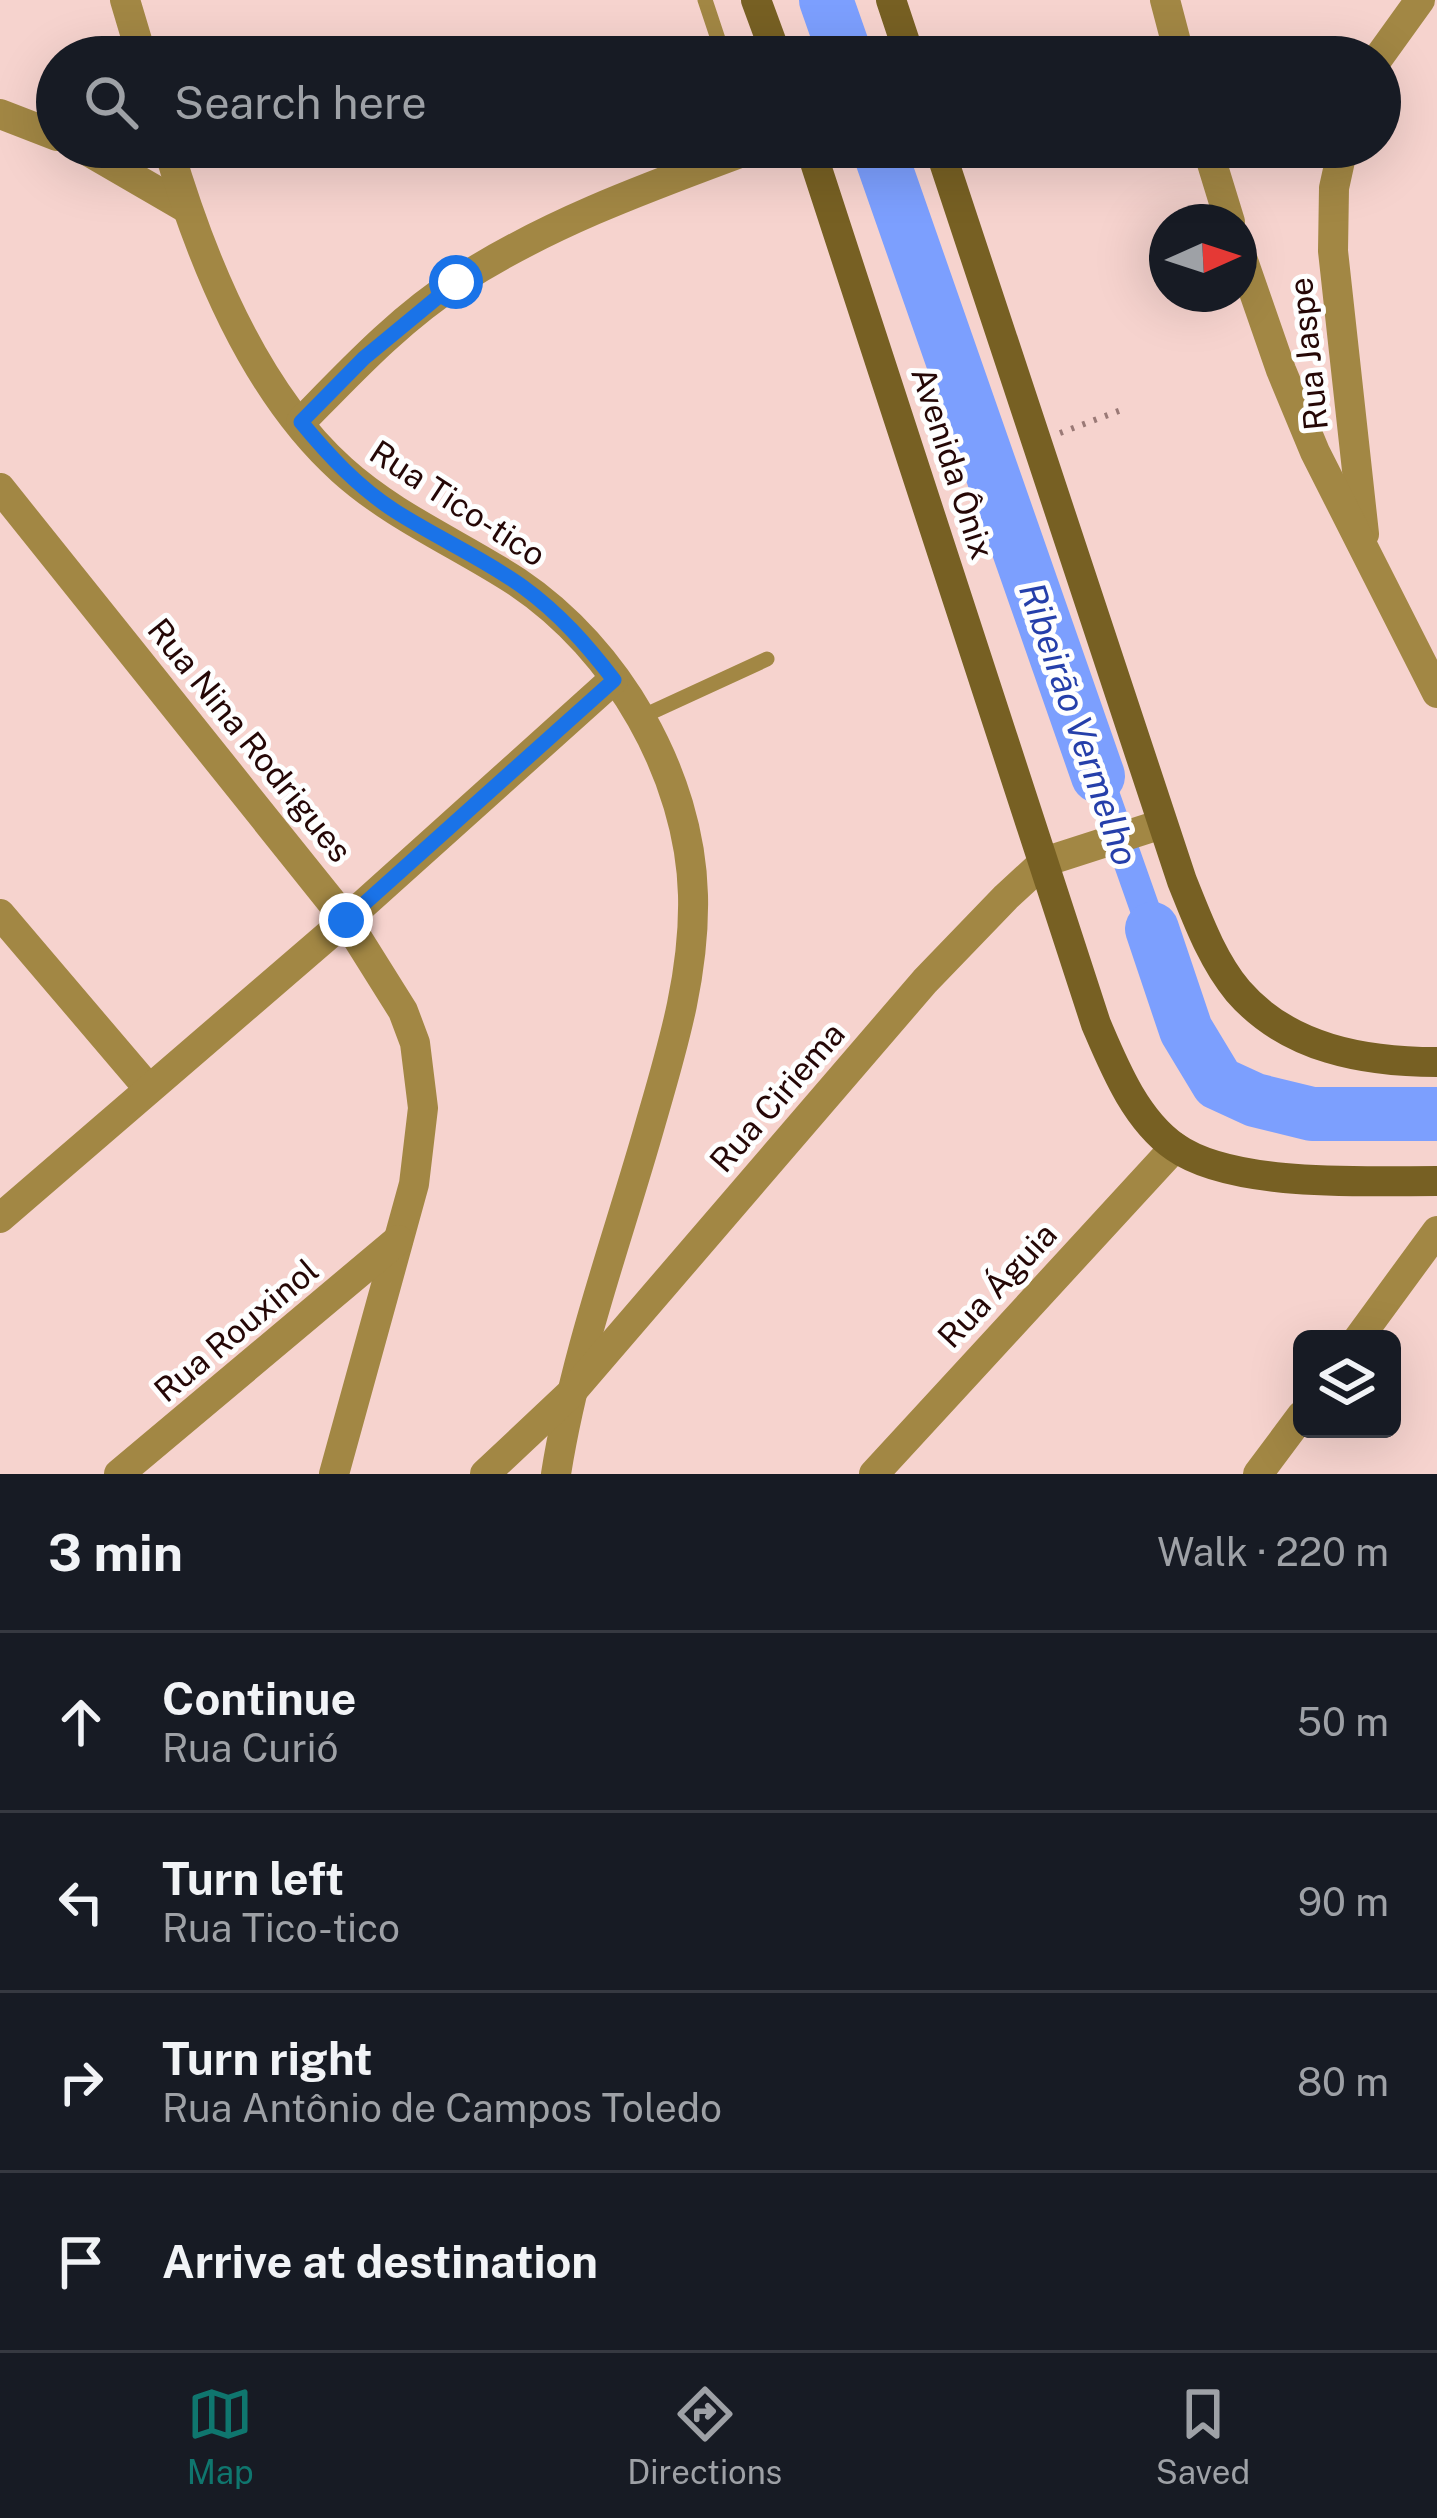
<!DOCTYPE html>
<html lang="en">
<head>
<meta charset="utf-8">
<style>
  body { margin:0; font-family:"Public Sans",sans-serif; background:#242831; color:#f1f3f6 }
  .controls { position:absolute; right:36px; bottom:36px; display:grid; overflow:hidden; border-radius:18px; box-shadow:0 12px 48px #0002 }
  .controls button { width:108px; height:108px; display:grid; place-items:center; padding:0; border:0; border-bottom:3px solid #363941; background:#171b24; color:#f1f3f6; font:60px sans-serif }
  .compass { position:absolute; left:1149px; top:204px; width:108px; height:108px; border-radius:50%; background:#171b24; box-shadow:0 12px 48px #0002; rotate:87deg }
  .stop { position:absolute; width:36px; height:36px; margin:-27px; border:9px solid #1a73e8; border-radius:50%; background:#fff }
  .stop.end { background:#1a73e8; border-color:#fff; box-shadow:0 3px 12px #0008 }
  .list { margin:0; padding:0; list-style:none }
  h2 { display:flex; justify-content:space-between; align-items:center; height:156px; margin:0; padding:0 48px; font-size:51px }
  h2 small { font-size:39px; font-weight:400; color:#9ea1a6 }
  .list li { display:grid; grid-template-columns:78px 1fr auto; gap:36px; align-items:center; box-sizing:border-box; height:180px; padding:0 48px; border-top:3px solid #363941 }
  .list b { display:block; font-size:45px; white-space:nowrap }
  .list p { margin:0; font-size:39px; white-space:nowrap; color:#9ea1a6 }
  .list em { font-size:39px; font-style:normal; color:#9ea1a6 }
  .icon { flex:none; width:66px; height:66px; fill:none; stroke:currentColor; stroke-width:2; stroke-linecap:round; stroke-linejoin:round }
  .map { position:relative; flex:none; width:1437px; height:1474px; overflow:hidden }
  .search { position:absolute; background:#171b24; box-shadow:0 12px 48px #0002; left:36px; right:36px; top:36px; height:132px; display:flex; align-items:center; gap:30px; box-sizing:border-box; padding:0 42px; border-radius:66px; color:#9ea1a6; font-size:45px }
  .sheet { height:876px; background:#171b24 }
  nav { display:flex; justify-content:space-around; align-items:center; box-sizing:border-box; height:168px; border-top:3px solid #363941; background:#171b24; font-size:33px; color:#9ea1a6 }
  nav a { display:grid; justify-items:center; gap:6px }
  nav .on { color:#0f766e }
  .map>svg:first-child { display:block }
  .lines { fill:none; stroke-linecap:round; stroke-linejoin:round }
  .canal { stroke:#7c9ffe; stroke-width:30 }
  .river { stroke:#7c9ffe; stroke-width:54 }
  .path { stroke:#9a7976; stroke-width:6; stroke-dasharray:3 9; stroke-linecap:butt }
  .lane { stroke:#a28744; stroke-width:15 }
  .street { stroke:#a28744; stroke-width:30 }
  .secondary { stroke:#776023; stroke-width:30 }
  .route { stroke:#1a73e8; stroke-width:15 }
  .labels { text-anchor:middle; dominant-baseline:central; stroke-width:10; stroke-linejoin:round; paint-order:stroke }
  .street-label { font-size:33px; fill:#250706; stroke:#fefefe }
  .water-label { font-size:36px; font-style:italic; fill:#253faa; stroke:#fefefe }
</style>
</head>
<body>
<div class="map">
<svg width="1437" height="1474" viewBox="0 0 1437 1474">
  <rect width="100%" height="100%" fill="#f6d3ce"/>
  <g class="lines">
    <polyline class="canal" points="1098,776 1152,929"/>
    <g class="river">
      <polyline points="826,0 846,57"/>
      <polyline points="878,147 1098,776"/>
      <polyline points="1152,929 1186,1030 1218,1083 1255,1100 1312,1114 1437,1114"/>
    </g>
    <polyline class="path" points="1060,433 1124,409"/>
    <g class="lane">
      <polyline points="705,0 724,57"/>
      <polyline points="639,718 767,659"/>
    </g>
    <g class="street">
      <polyline points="125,0 142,57"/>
      <polyline points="1165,0 1180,57"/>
      <polyline points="1379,57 1420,0"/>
      <polyline points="0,114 57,136"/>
      <polyline points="81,147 186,208"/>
      <path d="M168,147C201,259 253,390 342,470C394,517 459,544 517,582C617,649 690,775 693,895C695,975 672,1049 650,1125C617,1241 575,1354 556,1474"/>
      <polyline points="1207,147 1230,222"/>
      <polyline points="1343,147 1334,188 1333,251 1364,534"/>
      <polyline points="1239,249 1281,370 1315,452 1437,693"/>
      <path d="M301,422C350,372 400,318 460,280C552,221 654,185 756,147"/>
      <polyline points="0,488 346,920 403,1011 415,1043 423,1108 414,1184 334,1474"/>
      <polyline points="0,914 149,1089"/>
      <polyline points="0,1218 346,920 613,680"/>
      <polyline points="1358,1339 1437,1231"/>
      <polyline points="119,1474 398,1240"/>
      <polyline points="485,1474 569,1395 925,981 1006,897 1044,862 1162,824"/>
      <polyline points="874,1474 1175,1147"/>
      <polyline points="1258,1474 1302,1415"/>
    </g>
    <g class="secondary">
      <polyline points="756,0 777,57"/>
      <polyline points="891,0 910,57"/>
      <path d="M810,147L1096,1024C1114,1066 1135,1119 1175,1147C1233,1188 1368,1181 1437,1181"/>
      <path d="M939,147L1182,881C1197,918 1212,960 1238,991C1288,1049 1365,1062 1437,1062"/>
    </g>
  </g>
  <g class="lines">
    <path class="route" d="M346,920L614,680C587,645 560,614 523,587C483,558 437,538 395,511C358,487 329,456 301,422L364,358L456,282"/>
  </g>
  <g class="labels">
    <g class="street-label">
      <text transform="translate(1308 354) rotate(-96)">Rua Jaspe</text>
      <text transform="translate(953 463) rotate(72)">Avenida Ônix</text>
      <text transform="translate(458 503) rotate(33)">Rua Tico-tico</text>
      <text transform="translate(250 740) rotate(51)">Rua Nina Rodrigues</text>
      <text transform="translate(777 1097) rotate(-49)">Rua Ciriema</text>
      <text transform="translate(997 1285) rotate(-47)">Rua Águia</text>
      <text transform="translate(236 1330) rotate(-40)">Rua Rouxinol</text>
    </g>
    <g class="water-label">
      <text transform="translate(1079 724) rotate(71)">Ribeirão Vermelho</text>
    </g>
  </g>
</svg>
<div class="controls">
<button><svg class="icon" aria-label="layers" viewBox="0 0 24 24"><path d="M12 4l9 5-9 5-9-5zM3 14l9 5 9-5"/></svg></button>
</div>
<svg class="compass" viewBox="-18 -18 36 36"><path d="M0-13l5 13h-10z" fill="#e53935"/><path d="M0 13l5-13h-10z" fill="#9ea1a6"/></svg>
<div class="stop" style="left:456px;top:282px"></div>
<div class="stop end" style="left:346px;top:920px"></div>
<div class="search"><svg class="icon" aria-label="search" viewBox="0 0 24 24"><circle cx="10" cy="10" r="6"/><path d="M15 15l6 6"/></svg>Search here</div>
</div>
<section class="sheet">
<h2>3 min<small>Walk · 220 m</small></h2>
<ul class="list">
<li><svg class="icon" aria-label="ahead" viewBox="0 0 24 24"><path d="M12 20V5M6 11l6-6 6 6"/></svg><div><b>Continue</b><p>Rua Curió</p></div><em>50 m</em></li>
<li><svg class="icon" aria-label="left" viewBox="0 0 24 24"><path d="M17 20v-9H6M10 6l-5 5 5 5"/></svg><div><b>Turn left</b><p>Rua Tico-tico</p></div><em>90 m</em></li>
<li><svg class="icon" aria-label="right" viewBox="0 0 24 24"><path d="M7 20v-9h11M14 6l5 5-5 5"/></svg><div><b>Turn right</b><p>Rua Antônio de Campos Toledo</p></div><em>80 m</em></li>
<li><svg class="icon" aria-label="arrive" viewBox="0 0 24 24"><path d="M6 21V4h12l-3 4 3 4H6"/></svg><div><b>Arrive at destination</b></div></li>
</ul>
</section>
<nav>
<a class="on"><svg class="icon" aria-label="map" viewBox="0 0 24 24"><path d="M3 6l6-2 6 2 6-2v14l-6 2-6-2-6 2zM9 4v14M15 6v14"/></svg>Map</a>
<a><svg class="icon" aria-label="directions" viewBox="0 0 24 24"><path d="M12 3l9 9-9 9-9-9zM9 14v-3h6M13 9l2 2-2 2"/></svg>Directions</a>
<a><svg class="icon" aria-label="saved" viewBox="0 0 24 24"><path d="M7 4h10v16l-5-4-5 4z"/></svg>Saved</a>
</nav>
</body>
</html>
